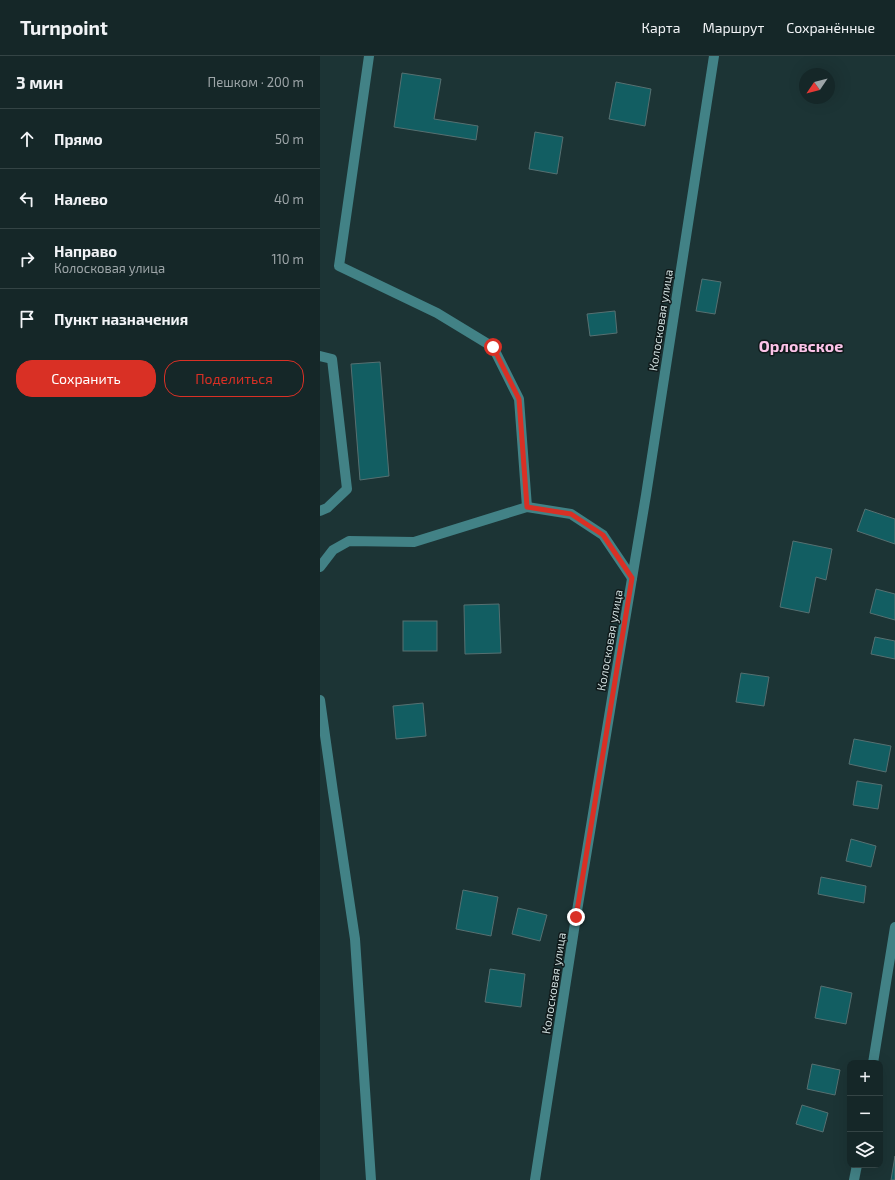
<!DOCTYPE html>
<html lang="ru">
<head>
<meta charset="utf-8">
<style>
  body { margin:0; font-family:"Exo 2",sans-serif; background:#223334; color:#f1f3f6 }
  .controls { position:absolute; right:12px; bottom:12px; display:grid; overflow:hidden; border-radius:8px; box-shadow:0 4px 16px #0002 }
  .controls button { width:36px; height:36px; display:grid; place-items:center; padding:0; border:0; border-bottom:1px solid #344445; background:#152728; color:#f1f3f6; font:20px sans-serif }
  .compass { position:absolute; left:479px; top:12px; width:36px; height:36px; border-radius:50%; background:#152728; box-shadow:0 4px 16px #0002; rotate:235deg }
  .stop { position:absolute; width:12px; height:12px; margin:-9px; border:3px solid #d93025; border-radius:50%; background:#fff }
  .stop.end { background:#d93025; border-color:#fff; box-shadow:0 1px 4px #0008 }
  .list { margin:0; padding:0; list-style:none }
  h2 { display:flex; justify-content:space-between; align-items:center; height:52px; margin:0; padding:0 16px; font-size:17px }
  h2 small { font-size:13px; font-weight:400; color:#9da5a8 }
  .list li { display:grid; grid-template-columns:26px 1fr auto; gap:12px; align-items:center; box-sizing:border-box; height:60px; padding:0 16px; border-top:1px solid #344445 }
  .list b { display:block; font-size:15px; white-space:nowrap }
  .list p { margin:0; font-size:13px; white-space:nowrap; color:#9da5a8 }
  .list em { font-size:13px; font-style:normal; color:#9da5a8 }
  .actions { display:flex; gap:8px; padding:12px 16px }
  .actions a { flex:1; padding:9px 0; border:1px solid #d93025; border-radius:16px; text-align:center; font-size:14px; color:#d93025 }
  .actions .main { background:#d93025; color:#fff }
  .icon { flex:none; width:22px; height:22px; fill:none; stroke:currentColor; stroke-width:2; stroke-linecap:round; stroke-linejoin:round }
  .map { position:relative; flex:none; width:575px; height:1124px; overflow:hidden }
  header { display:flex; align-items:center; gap:24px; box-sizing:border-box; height:56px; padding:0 20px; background:#152728; border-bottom:1px solid #344445 }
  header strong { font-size:19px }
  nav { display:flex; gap:22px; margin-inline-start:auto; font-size:14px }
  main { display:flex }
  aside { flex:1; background:#152728 }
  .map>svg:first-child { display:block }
  .building { fill:#125e62; stroke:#567071 }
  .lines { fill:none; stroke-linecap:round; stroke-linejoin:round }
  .minor { stroke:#428286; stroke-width:10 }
  .route { stroke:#d93025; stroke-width:5 }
  .labels { text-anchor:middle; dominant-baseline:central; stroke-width:3; stroke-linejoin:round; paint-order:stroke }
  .street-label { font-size:12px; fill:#ccdada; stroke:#0f191a }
  .district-label { font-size:16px; font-weight:bold; fill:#fbc3e8; stroke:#0f191a }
</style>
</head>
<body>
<header>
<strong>Turnpoint</strong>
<nav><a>Карта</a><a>Маршрут</a><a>Сохранённые</a></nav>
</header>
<main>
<aside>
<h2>3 мин<small>Пешком · 200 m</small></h2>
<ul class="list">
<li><svg class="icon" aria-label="ahead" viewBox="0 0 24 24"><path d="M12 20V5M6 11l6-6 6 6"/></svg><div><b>Прямо</b></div><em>50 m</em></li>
<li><svg class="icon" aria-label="left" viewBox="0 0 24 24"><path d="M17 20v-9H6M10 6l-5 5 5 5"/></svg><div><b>Налево</b></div><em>40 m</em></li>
<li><svg class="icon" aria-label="right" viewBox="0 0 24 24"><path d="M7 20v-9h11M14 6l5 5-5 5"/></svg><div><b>Направо</b><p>Колосковая улица</p></div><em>110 m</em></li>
<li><svg class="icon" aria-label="arrive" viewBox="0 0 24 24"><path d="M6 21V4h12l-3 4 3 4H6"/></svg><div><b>Пункт назначения</b></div></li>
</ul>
<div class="actions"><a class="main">Сохранить</a><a>Поделиться</a></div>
</aside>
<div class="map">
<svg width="575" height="1124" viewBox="0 0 575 1124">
  <rect width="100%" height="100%" fill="#1c3435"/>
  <g class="building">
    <polygon points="82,17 121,23 114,63 158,70 156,84 74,71"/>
    <polygon points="296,26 331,33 325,70 289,63"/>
    <polygon points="215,76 243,81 237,118 209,113"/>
    <polygon points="382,223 401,226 395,258 376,255"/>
    <polygon points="295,255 297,277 270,280 267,258"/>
    <polygon points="60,306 69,420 40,424 31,308"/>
    <polygon points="545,453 575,463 575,488 537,475"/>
    <polygon points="473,485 512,493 506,524 496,521 489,557 460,551"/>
    <polygon points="556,533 575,538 575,564 550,557"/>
    <polygon points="179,548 181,597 145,598 144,549"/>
    <rect x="83" y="565" width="34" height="30"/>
    <polygon points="555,581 575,585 575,603 551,598"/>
    <polygon points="421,617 449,621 444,650 416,646"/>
    <polygon points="103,647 106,680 76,683 73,650"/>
    <polygon points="534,683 571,690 566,716 529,708"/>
    <polygon points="537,725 562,729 558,753 533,749"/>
    <polygon points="531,783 556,790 551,811 526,805"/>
    <polygon points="501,821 546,830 544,847 498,838"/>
    <polygon points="143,834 178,841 171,880 136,873"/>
    <polygon points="198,852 227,859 220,885 192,878"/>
    <polygon points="170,913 205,918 201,951 165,946"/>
    <polygon points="501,930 532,937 526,968 495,962"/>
    <polygon points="492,1008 520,1014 515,1039 487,1033"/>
    <polygon points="482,1049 508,1057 503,1076 476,1068"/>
    <polygon points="575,1100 575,1124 571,1124"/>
  </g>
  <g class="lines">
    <g class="minor">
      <polyline points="49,0 19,210 117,257 173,291 199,343 207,451"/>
      <polyline points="0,300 12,303 27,433 7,452 0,455"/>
      <polyline points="0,511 13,494 29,485 94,486 207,451 251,458 283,479 312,522"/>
      <polyline points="0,644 13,736 35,883 51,1124"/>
      <polyline points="553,1007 575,871"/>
      <polyline points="215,1124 256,861 297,612 326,439 394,0"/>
      <polyline points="534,1124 537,1109"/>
    </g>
  </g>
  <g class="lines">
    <polyline class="route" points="173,291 199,343 207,451 251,458 283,479 312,522 256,861"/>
  </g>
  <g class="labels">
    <g class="street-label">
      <text transform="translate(340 264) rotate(-81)">Колосковая улица</text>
      <text transform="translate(289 584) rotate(-80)">Колосковая улица</text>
      <text transform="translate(233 927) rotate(-81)">Колосковая улица</text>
    </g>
    <g class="district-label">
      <text x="481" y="289">Орловское</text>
    </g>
  </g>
</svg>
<div class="controls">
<button>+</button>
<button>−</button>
<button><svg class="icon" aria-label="layers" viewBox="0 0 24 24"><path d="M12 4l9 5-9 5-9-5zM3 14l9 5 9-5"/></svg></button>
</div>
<svg class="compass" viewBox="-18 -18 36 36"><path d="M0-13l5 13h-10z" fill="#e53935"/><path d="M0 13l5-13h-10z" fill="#9da5a8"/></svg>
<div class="stop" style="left:173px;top:291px"></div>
<div class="stop end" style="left:256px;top:861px"></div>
</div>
</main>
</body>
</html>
